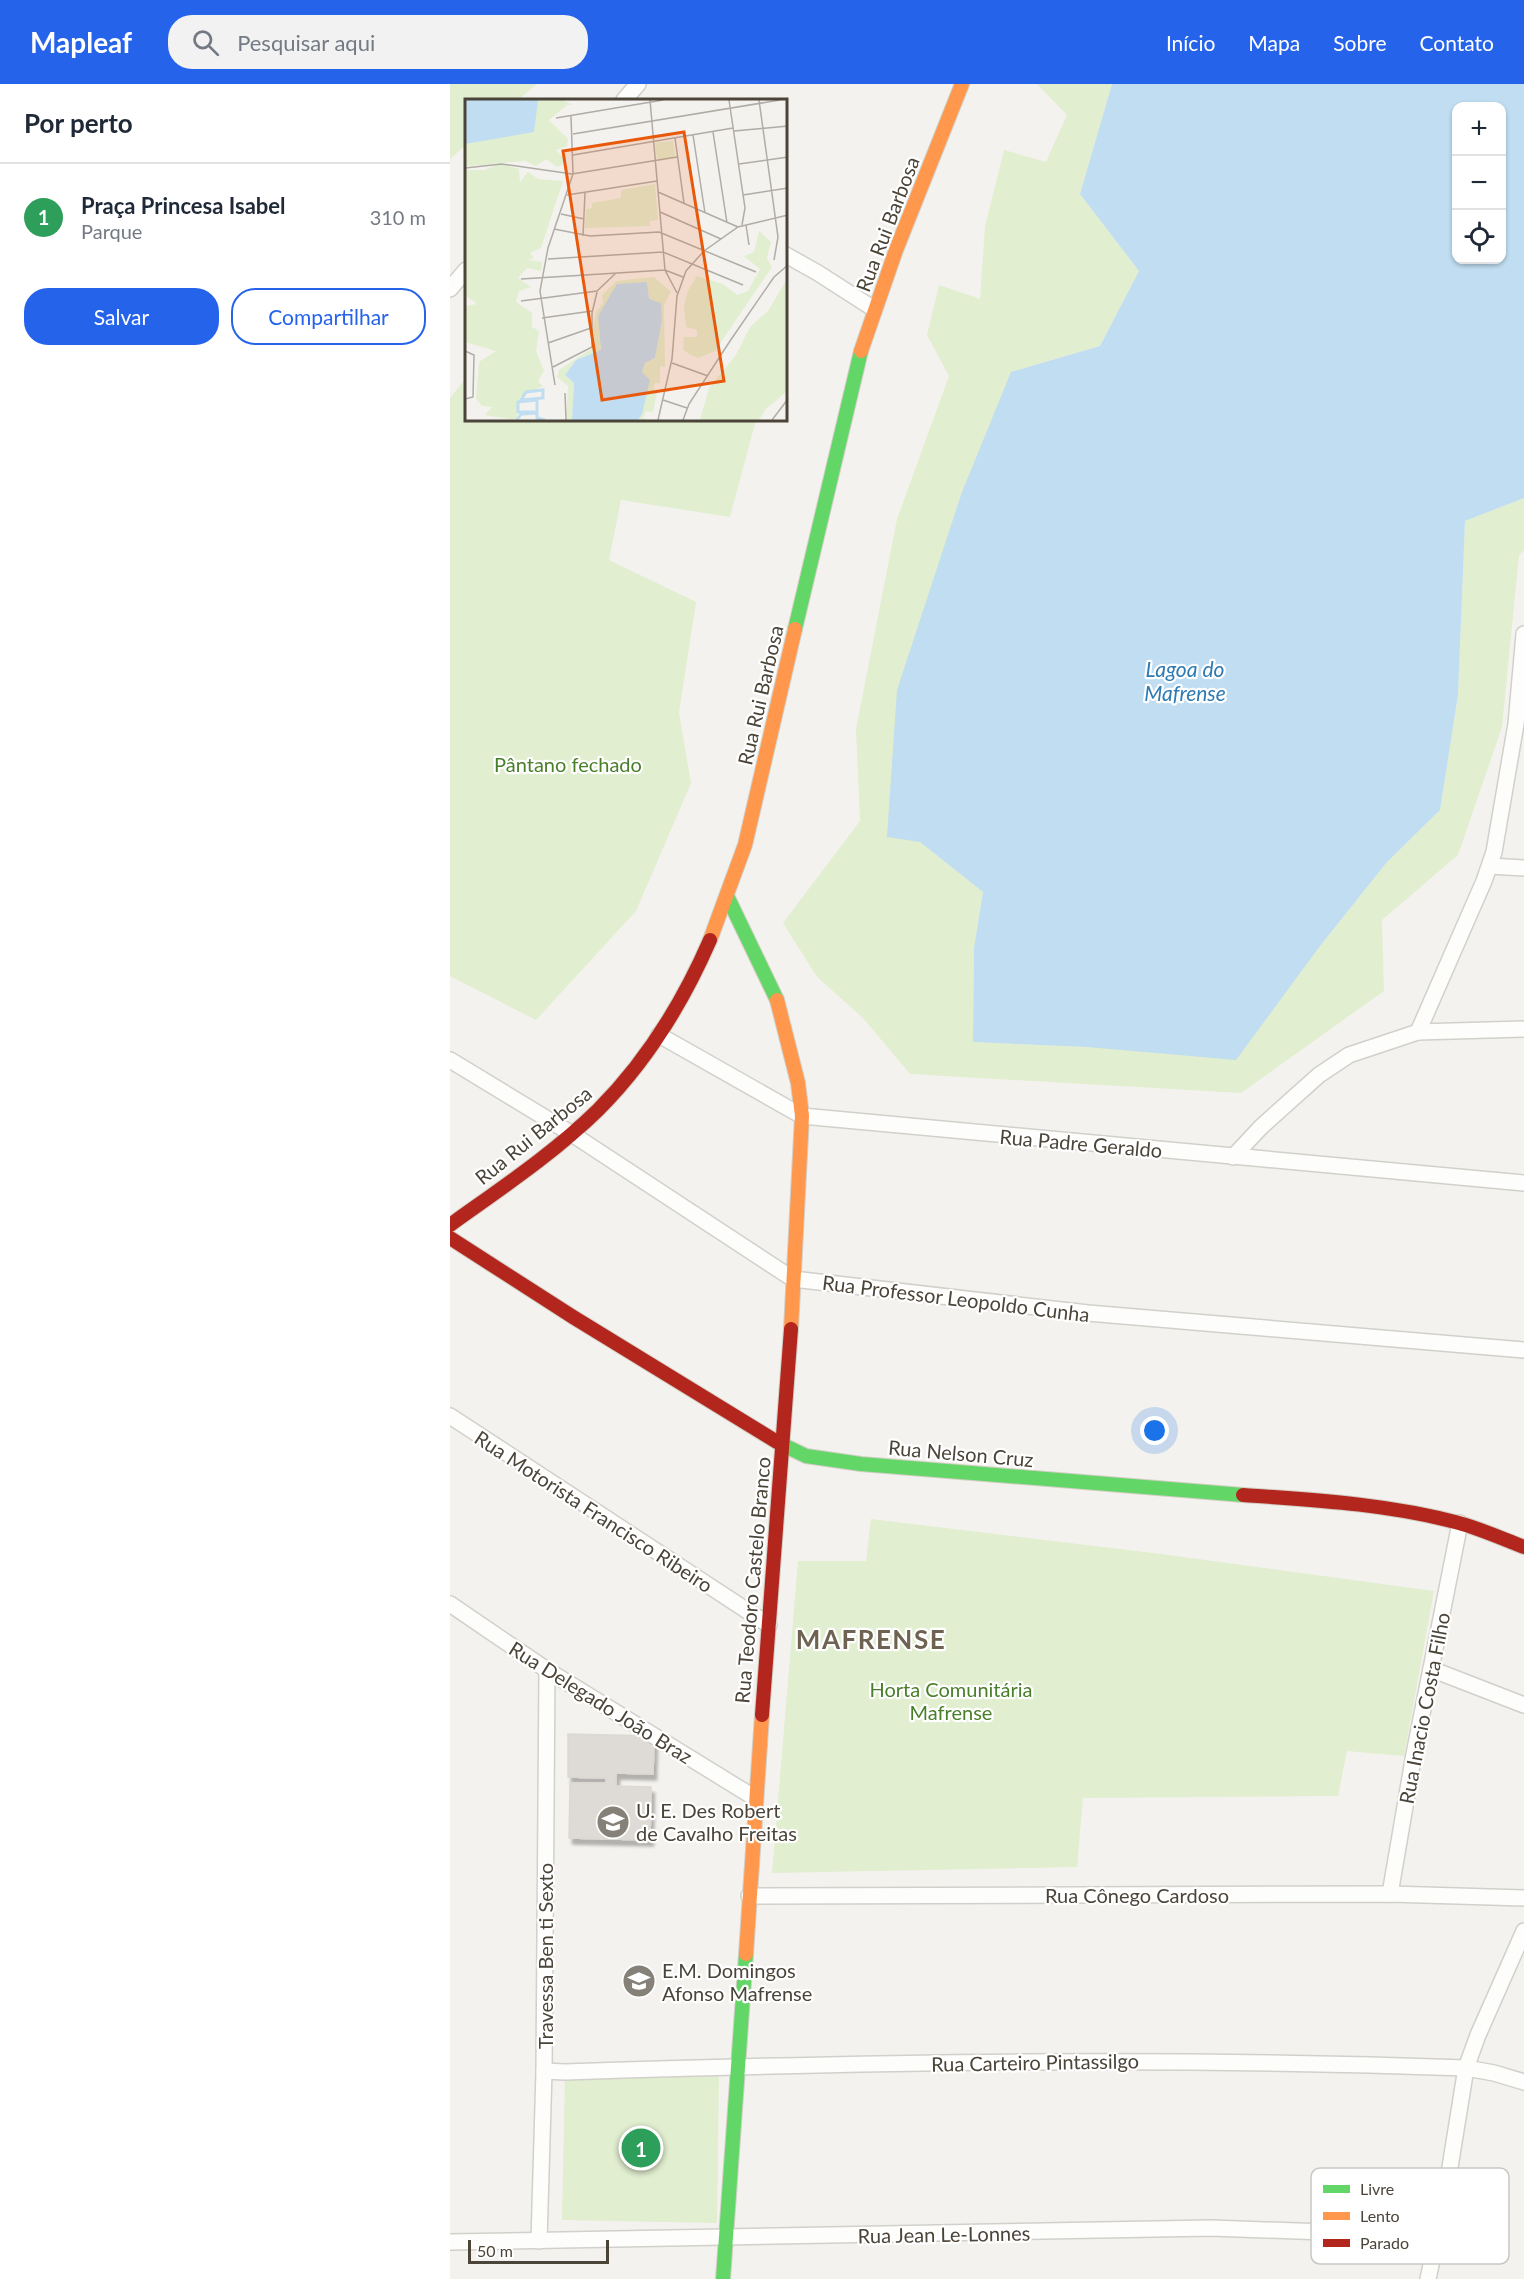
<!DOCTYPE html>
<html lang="pt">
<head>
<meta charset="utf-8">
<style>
  body { margin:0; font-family:Lato,sans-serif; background:#f2f2f3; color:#1f2937 }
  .controls { position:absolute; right:18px; top:18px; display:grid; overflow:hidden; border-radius:12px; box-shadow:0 2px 4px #0004 }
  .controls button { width:54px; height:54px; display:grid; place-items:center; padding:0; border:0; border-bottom:2px solid #e0e1e3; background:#fff; color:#1f2937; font:30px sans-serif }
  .scale { position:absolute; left:18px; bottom:15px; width:141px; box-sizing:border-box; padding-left:6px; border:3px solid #4b4439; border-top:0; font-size:16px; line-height:21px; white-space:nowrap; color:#4b4439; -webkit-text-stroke:4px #fff; paint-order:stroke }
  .you { position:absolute; left:705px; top:1347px; width:21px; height:21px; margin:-15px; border:4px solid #fff; border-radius:50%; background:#1a73e8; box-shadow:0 0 0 9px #1a73e833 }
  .badge { display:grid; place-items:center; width:39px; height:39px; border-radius:50%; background:#2563eb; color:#fff; font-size:20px; font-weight:700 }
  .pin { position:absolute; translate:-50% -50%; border:3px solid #fff; box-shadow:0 2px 6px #0006 }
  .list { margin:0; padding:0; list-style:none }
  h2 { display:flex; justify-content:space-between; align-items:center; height:78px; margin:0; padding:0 24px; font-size:26px }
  h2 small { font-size:20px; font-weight:400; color:#747a83 }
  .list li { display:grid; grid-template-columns:39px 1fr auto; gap:18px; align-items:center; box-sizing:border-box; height:108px; padding:0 24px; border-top:2px solid #e0e1e3 }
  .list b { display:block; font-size:22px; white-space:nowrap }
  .list p { margin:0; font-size:20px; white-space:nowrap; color:#747a83 }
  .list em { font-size:20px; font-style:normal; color:#747a83 }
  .actions { display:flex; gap:12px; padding:18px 24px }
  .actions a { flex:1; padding:14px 0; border:2px solid #2563eb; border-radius:24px; text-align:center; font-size:21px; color:#2563eb }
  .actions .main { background:#2563eb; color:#fff }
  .icon { flex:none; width:33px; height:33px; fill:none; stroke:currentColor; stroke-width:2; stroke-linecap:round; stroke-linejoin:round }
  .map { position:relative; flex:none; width:1074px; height:2195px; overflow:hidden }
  header { display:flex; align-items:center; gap:36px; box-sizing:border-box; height:84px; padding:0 30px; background:#2563eb; color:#fff }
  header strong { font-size:28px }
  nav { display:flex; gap:33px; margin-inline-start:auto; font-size:21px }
  .search { width:420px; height:54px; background:#f2f2f3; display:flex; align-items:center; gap:15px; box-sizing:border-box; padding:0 21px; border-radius:24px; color:#747a83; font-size:22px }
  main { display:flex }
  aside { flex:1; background:#fff }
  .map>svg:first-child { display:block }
  .green { fill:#e1eecf }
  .water { fill:#c0ddf1; fill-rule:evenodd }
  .building { fill:#dedbd6; stroke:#dcd9d4; stroke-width:1.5; filter:url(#shadow) }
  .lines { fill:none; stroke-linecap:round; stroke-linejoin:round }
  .street-casing { stroke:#d2d0cb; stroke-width:18 }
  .fast-casing { stroke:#d3cfc5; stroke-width:16 }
  .slow-casing { stroke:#d3cfc5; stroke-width:16 }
  .jam-casing { stroke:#d3cfc5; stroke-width:16 }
  .street { stroke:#fdfdfc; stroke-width:15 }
  .fast { stroke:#63d668; stroke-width:14 }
  .slow { stroke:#ff974d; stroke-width:14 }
  .jam { stroke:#b3261e; stroke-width:14 }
  .labels { text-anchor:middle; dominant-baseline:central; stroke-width:4.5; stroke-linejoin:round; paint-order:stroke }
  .street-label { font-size:20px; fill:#4b4439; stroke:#fff }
  .park-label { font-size:20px; fill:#4a7f2a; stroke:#fff }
  .poi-label { font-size:20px; fill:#4b4439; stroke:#fff; text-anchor:start }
  .water-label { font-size:21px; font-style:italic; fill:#2e7ab2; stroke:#fff }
  .district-label { font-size:26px; font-weight:bold; letter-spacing:1.5px; fill:#6e6250; stroke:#fff }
  .inset-river { fill:none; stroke:#c0ddf1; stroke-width:3 }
  .inset-road { fill:none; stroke:#b0aca6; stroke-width:1.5 }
  .view { fill:#e8590c; fill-opacity:0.15; stroke:#e8590c; stroke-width:3 }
  .inset-edge { fill:none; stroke:#4b4439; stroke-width:3 }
  .key { fill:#fff; stroke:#c9c7c4; stroke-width:1.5 }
  .key-label { font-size:16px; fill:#4b4439 }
</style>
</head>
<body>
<header>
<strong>Mapleaf</strong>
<div class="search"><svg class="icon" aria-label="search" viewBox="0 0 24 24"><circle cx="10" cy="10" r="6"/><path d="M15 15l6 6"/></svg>Pesquisar aqui</div>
<nav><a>Início</a><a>Mapa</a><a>Sobre</a><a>Contato</a></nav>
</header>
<main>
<aside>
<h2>Por perto<small></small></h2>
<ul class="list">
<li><span class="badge" style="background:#2e9e5b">1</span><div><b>Praça Princesa Isabel</b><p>Parque</p></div><em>310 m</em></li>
</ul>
<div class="actions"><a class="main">Salvar</a><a>Compartilhar</a></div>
</aside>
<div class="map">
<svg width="1074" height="2195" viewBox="0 0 1074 2195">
  <defs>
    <filter id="shadow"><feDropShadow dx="3.5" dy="6" stdDeviation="1.5" flood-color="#0004"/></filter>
  </defs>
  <rect width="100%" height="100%" fill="#f4f2ee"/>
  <g class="green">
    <polygon points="0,0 87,0 68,16 16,16 16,61 0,75"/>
    <polygon points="587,0 662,0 630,110 689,187 650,262 561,288 470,758 533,808 524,864 523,958 637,963 870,862 937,778 990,726 1008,611 1015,437 1074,414 1074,466 1069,471 1052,643 1008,771 932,836 934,907 791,1009 460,990 413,934 367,893 333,839 410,737 406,645 447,435 499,292 477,251 489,201 530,215 535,142 554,66 596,78 617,31"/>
    <polygon points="16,294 16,336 306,336 280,433 171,416 159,476 246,518 229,629 241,699 186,827 86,936 0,892 0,314"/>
    <polygon points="421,1435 711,1470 984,1507 954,1672 897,1667 888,1712 633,1714 627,1783 322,1789 348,1477 416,1477"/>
    <polygon points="115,1988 269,1991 267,2139 112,2136"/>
  </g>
  <path class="water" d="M662,0H1074V414L1015,437L1008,611L990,726L937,778L870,862L786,976L637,963L523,958L524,864L533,808L470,758L437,753L447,606L512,408L561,288L650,262L689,187L630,110ZM1006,22H1052V176H1006Z"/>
  <polygon class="building" points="118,1650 204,1652 203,1690 166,1689 166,1702 201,1703 200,1756 119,1754 120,1699 156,1699 156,1694 118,1693"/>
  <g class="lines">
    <defs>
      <g id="street">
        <polyline points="174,16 188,0"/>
        <polyline points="336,171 368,189 424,225"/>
        <polyline points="0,205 16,186"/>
        <polyline points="1040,782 1074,784"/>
        <polyline points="968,948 1034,797 1044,768 1066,640 1074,550"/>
        <polyline points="209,951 352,1032 1074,1099"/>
        <polyline points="0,976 122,1050 343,1195 638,1229 1074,1266"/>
        <polyline points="783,1073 811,1043 869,991 899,971 968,948 1074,945"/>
        <polyline points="0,1332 319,1541"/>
        <polyline points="0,1520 97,1586 305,1714"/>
        <polyline points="981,1585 1074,1621"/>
        <polyline points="940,1810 964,1670 1010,1439"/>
        <polyline points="299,1812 940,1810 1074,1814"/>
        <path d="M94,1987L115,1988C415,1978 715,1973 1016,1984L1044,1989L1074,1998"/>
        <polyline points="89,2157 94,1987 97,1586"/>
        <polyline points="0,2158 761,2144 987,2152"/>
        <polyline points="978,2195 995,2114 1016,1984 1028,1951 1074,1847"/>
      </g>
      <g id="fast">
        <polyline points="345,545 411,267"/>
        <polyline points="278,814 327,916"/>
        <polyline points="327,1358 356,1372 411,1380 793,1411"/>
        <polyline points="273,2195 296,1870"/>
      </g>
      <g id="slow">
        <polyline points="411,267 446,166 512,0"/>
        <polyline points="260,856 295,761 345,545"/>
        <polyline points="327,916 348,999 352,1032 341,1245"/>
        <polyline points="296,1870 312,1631"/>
      </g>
      <g id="jam">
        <path d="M0,1141C50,1105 103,1070 148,1026C196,978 233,918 260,856"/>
        <polyline points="0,1154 123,1233 327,1358"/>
        <path d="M793,1411C865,1416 939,1420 1009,1439C1031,1445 1053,1455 1074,1463"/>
        <polyline points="312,1631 341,1245"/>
      </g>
    </defs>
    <use href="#street" class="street-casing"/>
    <use href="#fast" class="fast-casing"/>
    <use href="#slow" class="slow-casing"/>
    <use href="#jam" class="jam-casing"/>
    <use href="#street" class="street"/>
    <use href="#fast" class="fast"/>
    <use href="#slow" class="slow"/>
    <use href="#jam" class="jam"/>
  </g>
  <defs>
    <symbol id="school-disc" viewBox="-11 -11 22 22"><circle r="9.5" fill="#868178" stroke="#fff"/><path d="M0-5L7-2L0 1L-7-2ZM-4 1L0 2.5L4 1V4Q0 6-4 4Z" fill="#fff"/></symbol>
  </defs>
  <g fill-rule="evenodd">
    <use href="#school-disc" x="144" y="1719" width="38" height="38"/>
    <use href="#school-disc" x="170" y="1878" width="38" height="38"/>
  </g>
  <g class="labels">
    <g class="street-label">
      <text transform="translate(437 140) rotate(-69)">Rua Rui Barbosa</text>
      <text transform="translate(310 611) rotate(-77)">Rua Rui Barbosa</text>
      <text transform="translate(83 1051) rotate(-39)">Rua Rui Barbosa</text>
      <text transform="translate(631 1059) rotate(5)">Rua Padre Geraldo</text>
      <text transform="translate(506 1214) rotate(7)">Rua Professor Leopoldo Cunha</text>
      <text transform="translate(511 1369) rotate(5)">Rua Nelson Cruz</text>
      <text transform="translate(144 1427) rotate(33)">Rua Motorista Francisco Ribeiro</text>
      <text transform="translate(302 1496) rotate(-85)">Rua Teodoro Castelo Branco</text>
      <text transform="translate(151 1618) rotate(32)">Rua Delegado João Braz</text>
      <text transform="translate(974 1624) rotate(-79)">Rua Inacio Costa Filho</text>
      <text x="687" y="1811">Rua Cônego Cardoso</text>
      <text transform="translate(95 1872) rotate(-90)">Travessa Ben ti Sexto</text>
      <text transform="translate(585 1978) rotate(-1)">Rua Carteiro Pintassilgo</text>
      <text transform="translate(494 2150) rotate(-1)">Rua Jean Le-Lonnes</text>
    </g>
    <g class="park-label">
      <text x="118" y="680">Pântano fechado</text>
      <text x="501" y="1605">Horta Comunitária<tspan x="501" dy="23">Mafrense</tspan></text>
    </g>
    <g class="poi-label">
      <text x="186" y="1726">U. E. Des Robert<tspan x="186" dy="23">de Cavalho Freitas</tspan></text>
      <text x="212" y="1886">E.M. Domingos<tspan x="212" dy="23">Afonso Mafrense</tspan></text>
    </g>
    <g class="water-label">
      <text x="735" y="584">Lagoa do<tspan x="735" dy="24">Mafrense</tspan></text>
    </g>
    <g class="district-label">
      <text x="421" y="1555">MAFRENSE</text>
    </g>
  </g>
  <g transform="translate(15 15)">
    <rect width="322" height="322" fill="#f4f2ee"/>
    <path d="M0,1H98L107,6H102L84,21L103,40L102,47L91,51L99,59L97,66L92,68L81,60L71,67L60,62L35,64L54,70L55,83L63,73L73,80L98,82L76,149L65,154L69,159L63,161L77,163L76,172L62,169L53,179L66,188L54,192L51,203L67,214V228L74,232L71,252L79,272L73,282L78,287L55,298L58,303L53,304L52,321L20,316L27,308L17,307L11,299L14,263L31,252L0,243V207L12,205L0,196V71H19L34,65L0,67ZM208,42L210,59L192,61L190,44ZM190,85L193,121L185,122V127L120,129L121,110L127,109V104L156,99V91ZM294,132L306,143L302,159L307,168L250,252L233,259L224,255L218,250L219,238H232V231L221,228L219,207L223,192L232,177L258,185L272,196L283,192L295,170L279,157L289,153ZM189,178L206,193L199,206L200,268L195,267V284H190L188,289L192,293L188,313L181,312L178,319L185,321H173L185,281L177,273L180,264L190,259L197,221L192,204L184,200L182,183L152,186L133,217L136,251L111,261L100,276L109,284L107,321H101L103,287L92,278L94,271L129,248L128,228L131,213L138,204L137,196L151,182ZM322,180V292L301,310L294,321H235L244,289L271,256L285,228L303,212Z" fill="#e1eecf"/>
    <path d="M0,1H73L69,33L0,45ZM182,183L184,200L196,204L197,221L190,259L180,264L177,273L185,281L177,315L173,321H107L109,284L100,276L111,261L136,251L133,217L152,185Z" fill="#c0ddf1"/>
    <path class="inset-river" d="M78,291V299L56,301L61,293ZM72,301V313H53V303ZM52,321L56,315L72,314V319L80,321"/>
    <path class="inset-road" d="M185,1L200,171L212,194M264,1L280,109L277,126M294,1L313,138L309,161M91,19L198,1M269,32L323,27M248,33L262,124M108,35L315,1M228,36L240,114M210,39L219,104M108,56L268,29M274,65L323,58M0,69L37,65L107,75L212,58M193,93L273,128M102,96L192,82M278,96L323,89M195,113L256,140M96,115L119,120M281,126L284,146M89,130L125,137L194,133L291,173M118,137L120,94M83,160L198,153L278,186M56,180L200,171L218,178M56,202L132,192L151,174M77,219L127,212M83,244L126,229M0,252L9,256L8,298L0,300M207,264L243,277M88,268L127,248V214L132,193M90,286L75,192L83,149L108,75L106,17M100,294L101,321M198,301L222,309M193,321L207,260L212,197L221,172L239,152L273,128L323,116M218,321L224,305L265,242L309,178L323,166M307,321L323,300"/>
    <path class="view" d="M219,33L259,282L137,301L98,52Z"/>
    <rect width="322" height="322" class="inset-edge"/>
  </g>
  <rect x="861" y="2084" width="198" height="96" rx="9" class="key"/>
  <rect x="873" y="2101" width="27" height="8" fill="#63d668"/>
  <rect x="873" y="2128" width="27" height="8" fill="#ff974d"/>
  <rect x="873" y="2155" width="27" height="8" fill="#b3261e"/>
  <g class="key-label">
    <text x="910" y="2111">Livre</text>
    <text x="910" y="2138">Lento</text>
    <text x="910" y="2165">Parado</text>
  </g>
</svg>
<div class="controls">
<button>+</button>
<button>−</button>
<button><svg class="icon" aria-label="locate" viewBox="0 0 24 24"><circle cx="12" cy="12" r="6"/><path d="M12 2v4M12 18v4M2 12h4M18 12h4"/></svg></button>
</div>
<div class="scale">50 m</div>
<div class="you"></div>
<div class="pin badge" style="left:191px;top:2064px;background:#2e9e5b">1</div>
</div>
</main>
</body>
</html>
